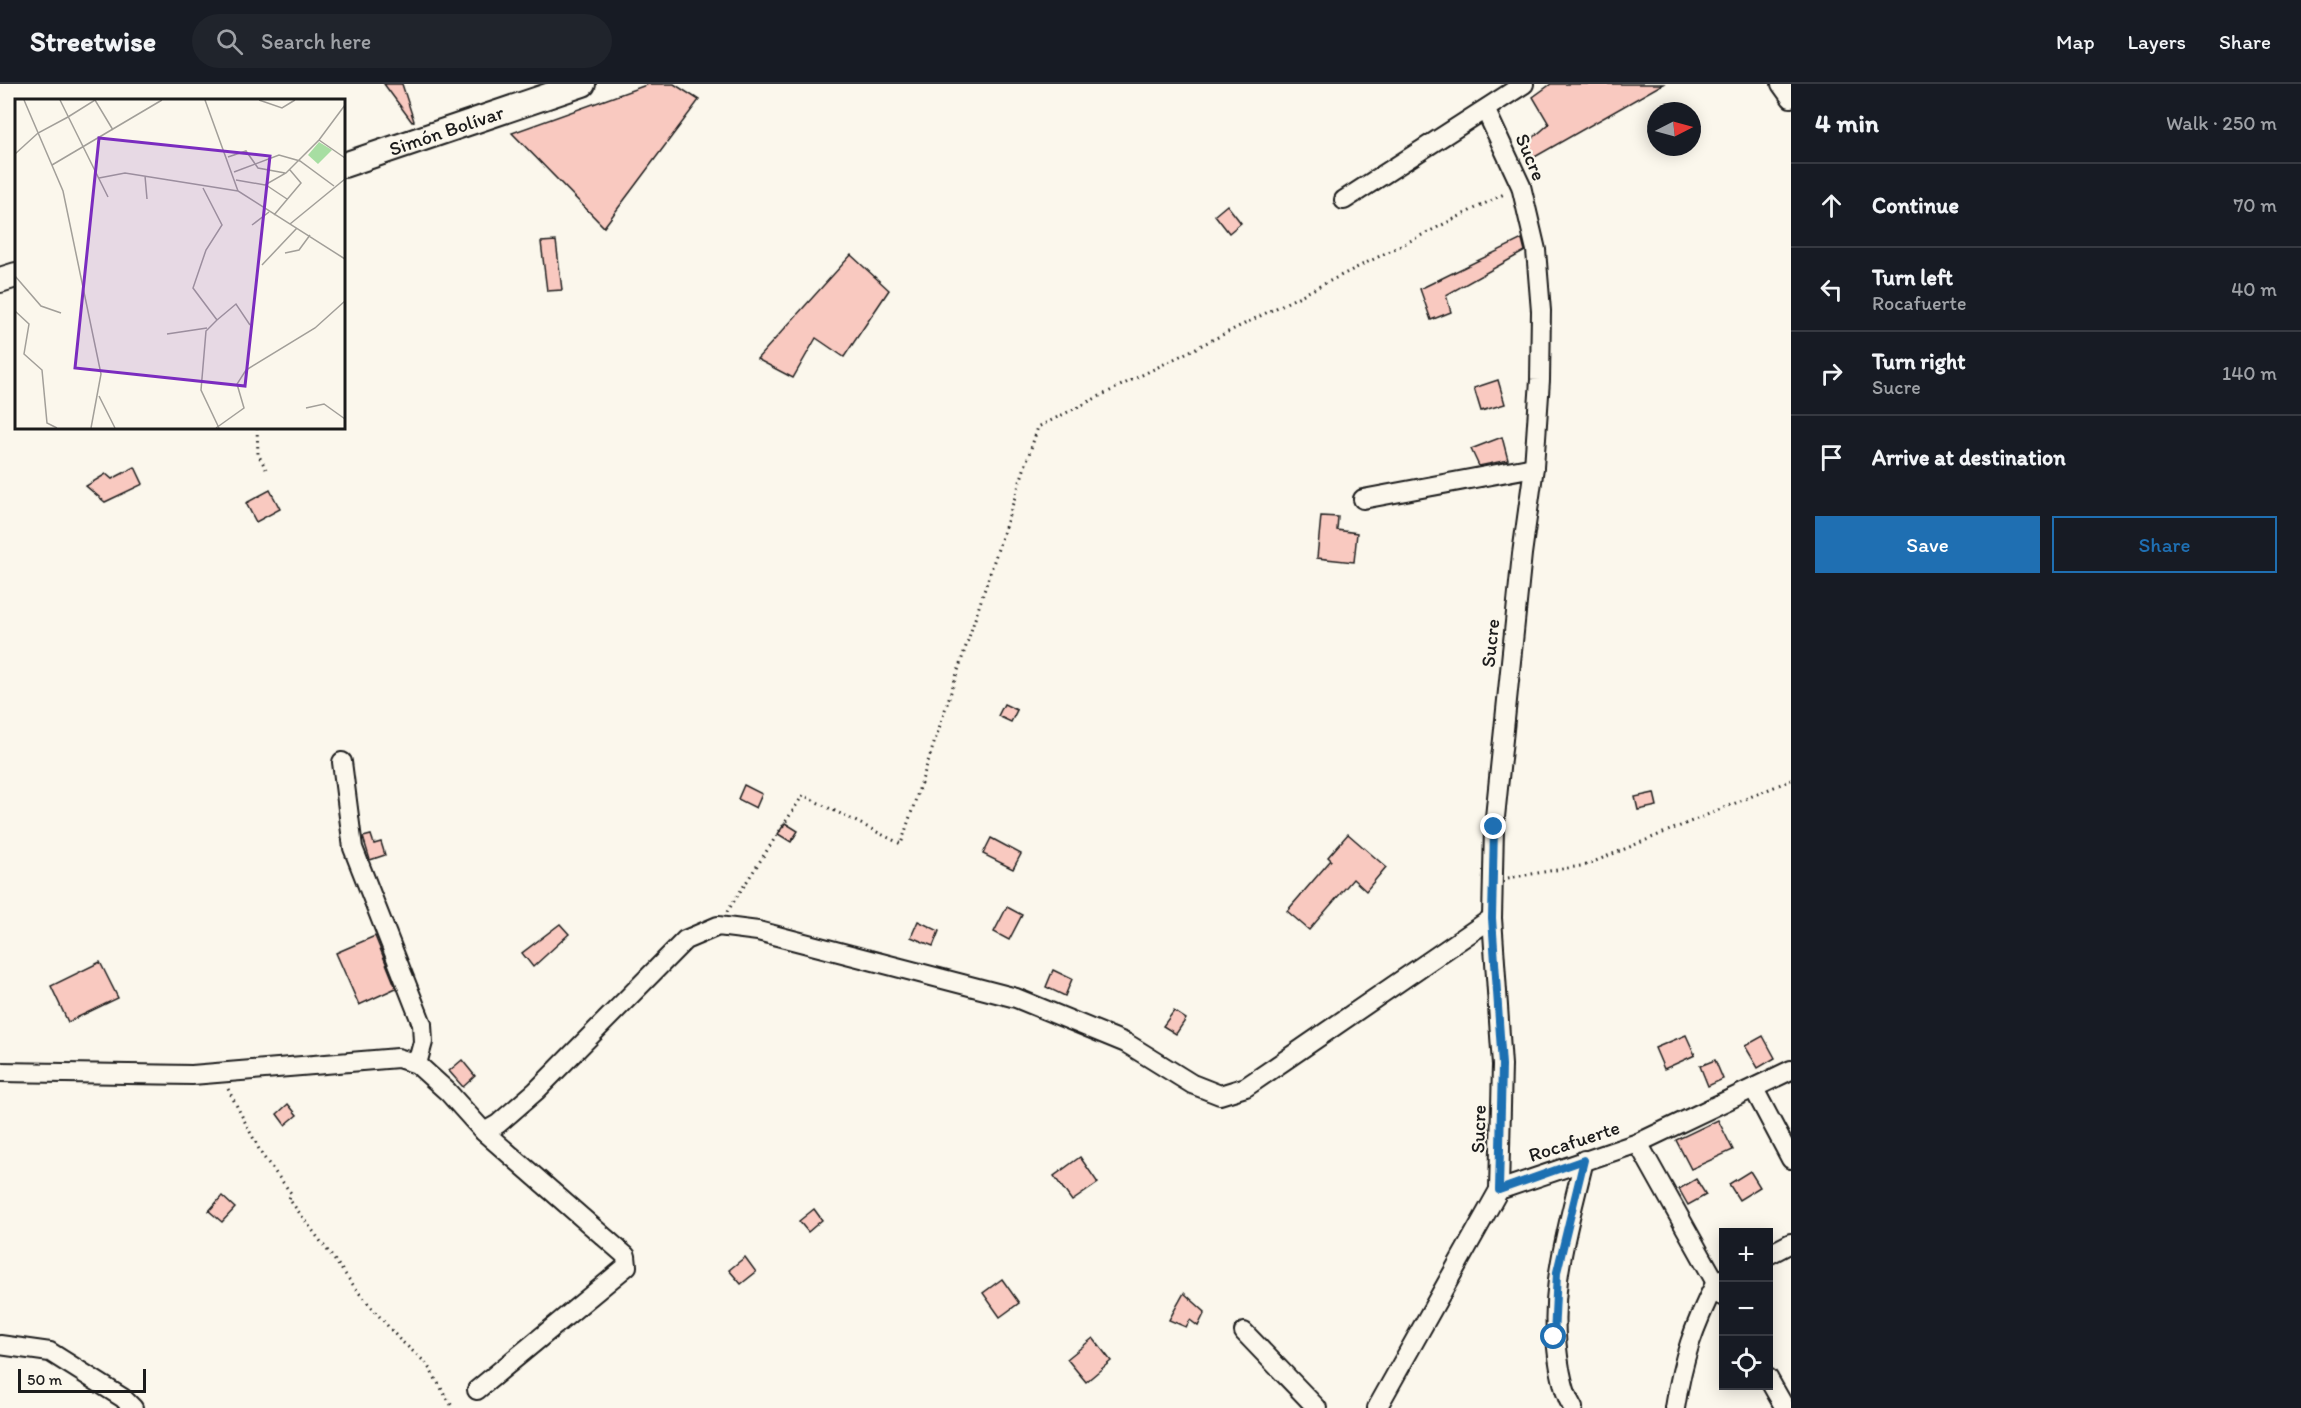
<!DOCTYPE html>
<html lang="en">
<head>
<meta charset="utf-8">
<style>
  body { margin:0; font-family:Itim,sans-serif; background:#20242c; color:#f1f3f6 }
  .controls { position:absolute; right:18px; bottom:18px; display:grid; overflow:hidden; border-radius:0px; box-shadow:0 3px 15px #0003 }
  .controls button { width:54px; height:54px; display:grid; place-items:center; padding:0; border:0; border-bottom:2px solid #363941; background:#171b24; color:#f1f3f6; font:30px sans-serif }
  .compass { position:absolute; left:1647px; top:18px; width:54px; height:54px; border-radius:50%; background:#171b24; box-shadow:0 3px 15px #0003; rotate:84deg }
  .scale { position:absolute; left:18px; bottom:15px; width:128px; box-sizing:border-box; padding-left:6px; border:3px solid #1c1c1c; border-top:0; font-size:16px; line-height:21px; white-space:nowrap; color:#1c1c1c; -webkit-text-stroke:4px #fbf7ec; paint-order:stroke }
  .stop { position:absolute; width:18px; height:18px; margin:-14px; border:4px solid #1f6fb2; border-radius:50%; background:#fff }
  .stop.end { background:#1f6fb2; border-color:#fff; box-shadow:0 2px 6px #0008 }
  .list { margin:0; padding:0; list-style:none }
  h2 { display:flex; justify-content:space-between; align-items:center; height:78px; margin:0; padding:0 24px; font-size:26px }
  h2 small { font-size:20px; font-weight:400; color:#9ea1a6 }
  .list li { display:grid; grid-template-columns:39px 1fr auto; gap:18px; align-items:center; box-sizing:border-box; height:84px; padding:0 24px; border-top:2px solid #363941 }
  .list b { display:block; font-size:22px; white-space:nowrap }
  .list p { margin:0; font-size:20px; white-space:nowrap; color:#9ea1a6 }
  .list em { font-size:20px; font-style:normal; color:#9ea1a6 }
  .actions { display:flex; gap:12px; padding:18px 24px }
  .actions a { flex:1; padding:14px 0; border:2px solid #1f6fb2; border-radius:0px; text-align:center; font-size:21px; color:#1f6fb2 }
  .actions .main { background:#1f6fb2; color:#fff }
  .icon { flex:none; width:33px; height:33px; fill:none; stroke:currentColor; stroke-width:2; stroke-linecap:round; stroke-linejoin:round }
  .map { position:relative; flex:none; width:1791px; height:1324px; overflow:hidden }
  header { display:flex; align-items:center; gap:36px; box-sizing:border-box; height:84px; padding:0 30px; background:#171b24; border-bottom:2px solid #363941 }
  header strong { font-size:28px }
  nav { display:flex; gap:33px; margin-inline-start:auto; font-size:21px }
  .search { width:420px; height:54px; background:#20242c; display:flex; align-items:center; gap:15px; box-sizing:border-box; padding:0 21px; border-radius:33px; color:#9ea1a6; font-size:22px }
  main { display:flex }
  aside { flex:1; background:#171b24 }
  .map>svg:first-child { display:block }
  .building { fill:#f9c9c0; stroke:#1c1c1c; stroke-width:1.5 }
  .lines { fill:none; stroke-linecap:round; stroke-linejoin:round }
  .minor-casing { stroke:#1c1c1c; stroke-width:22 }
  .tertiary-casing { stroke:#1c1c1c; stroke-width:28 }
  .path { stroke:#1c1c1c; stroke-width:3; stroke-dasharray:1.5 4.5; stroke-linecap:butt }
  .minor { stroke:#fbf7ec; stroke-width:18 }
  .tertiary { stroke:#fbf7ec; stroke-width:24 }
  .route { stroke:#1f6fb2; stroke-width:8 }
  .labels { text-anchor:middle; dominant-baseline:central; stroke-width:4.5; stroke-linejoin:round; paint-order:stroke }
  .street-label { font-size:20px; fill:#1c1c1c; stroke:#fbf7ec }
  .inset-road { fill:none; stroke:#a29f99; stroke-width:1.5 }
  .view { fill:#7b2cbf; fill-opacity:0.15; stroke:#7b2cbf; stroke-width:3 }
  .inset-edge { fill:none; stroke:#1c1c1c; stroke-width:3 }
</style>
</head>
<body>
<header>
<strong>Streetwise</strong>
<div class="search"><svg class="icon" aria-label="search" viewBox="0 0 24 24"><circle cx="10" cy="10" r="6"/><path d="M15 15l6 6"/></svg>Search here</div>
<nav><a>Map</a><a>Layers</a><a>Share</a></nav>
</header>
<main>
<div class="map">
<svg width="1791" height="1324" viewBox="0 0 1791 1324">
  <rect width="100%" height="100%" fill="#fbf7ec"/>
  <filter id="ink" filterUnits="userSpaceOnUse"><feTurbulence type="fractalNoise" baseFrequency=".0167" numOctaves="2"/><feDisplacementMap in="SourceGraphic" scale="12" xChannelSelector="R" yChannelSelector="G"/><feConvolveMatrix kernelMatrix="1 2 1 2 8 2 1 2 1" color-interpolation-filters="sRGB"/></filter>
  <g filter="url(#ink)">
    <g class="building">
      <polygon points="384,0 402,0 414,37 412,38"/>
      <polygon points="649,0 674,0 699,16 604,143 512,49"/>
      <polygon points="1551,0 1663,0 1533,74 1525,61 1549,40 1533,13"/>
      <polygon points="1227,121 1241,139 1229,149 1215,131"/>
      <polygon points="1522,155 1525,167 1446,211 1451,228 1431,236 1420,205"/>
      <polygon points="556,157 562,206 547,207 541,158"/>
      <polygon points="851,171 889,206 844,273 816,254 793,294 757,275"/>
      <polygon points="1498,296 1505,320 1481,327 1474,304"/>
      <polygon points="1502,353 1508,376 1479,382 1471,365"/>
      <polygon points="135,383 143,400 105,418 86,402 106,390 112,395"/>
      <polygon points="270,406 280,425 256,438 246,419"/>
      <polygon points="1321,432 1338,433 1337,446 1357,449 1354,478 1317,474"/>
      <polygon points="1004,620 1017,626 1011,638 998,632"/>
      <polygon points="744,701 762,710 756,724 738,715"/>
      <polygon points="1654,709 1657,722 1638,726 1635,713"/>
      <polygon points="785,739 798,747 791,758 778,750"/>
      <polygon points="1348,750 1386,783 1366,807 1353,795 1309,846 1287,827 1331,776 1328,773"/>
      <polygon points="371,751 374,760 381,758 385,771 370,776 363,753"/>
      <polygon points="991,754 1021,770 1013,785 983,770"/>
      <polygon points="1007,823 1022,831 1009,856 994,848"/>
      <polygon points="918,837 939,847 933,862 911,853"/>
      <polygon points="560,840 569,850 533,883 522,869"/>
      <polygon points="375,852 396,904 359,921 336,869"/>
      <polygon points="100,878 118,914 68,938 51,902"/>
      <polygon points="1053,886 1072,895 1065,912 1046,903"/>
      <polygon points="1174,927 1186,935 1176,950 1163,942"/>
      <polygon points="1686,951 1695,971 1664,985 1655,964"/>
      <polygon points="1763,952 1775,974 1758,984 1745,962"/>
      <polygon points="462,976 475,992 463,1003 449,987"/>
      <polygon points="1715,976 1723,995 1708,1002 1700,982"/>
      <polygon points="288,1020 297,1031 285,1041 277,1030"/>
      <polygon points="1718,1036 1733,1066 1691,1085 1676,1056"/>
      <polygon points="1080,1073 1098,1099 1072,1117 1054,1092"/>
      <polygon points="1750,1087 1760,1103 1739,1116 1729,1100"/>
      <polygon points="1696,1095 1706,1111 1688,1121 1679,1105"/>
      <polygon points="222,1112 235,1124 222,1138 209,1127"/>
      <polygon points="814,1125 822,1136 808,1148 799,1137"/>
      <polygon points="745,1173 756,1188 741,1200 729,1186"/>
      <polygon points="1002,1195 1019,1219 1000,1233 983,1209"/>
      <polygon points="1184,1209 1205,1228 1198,1242 1190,1236 1186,1243 1169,1236"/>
      <polygon points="1093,1254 1111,1277 1086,1298 1067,1275"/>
    </g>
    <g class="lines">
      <defs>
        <g id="minor">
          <polyline points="1781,0 1791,14"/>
          <polyline points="1486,27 1521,102 1536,166 1541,227 1540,296 1534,383 1522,470 1494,743 1492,834 1502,981 1499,1106"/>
          <polyline points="1344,116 1524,0"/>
          <polyline points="1363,415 1534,383"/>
          <polyline points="342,678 353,764 422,940 423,958 417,980"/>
          <polyline points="0,988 192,991 398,974 417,980 448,1008 484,1048 498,1040 536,1007 685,856 718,842 758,847 1016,914 1126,959 1192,1000 1220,1011 1246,1003 1492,834"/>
          <polyline points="1754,1005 1791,1075"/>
          <polyline points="1638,1059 1724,1213"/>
          <polyline points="1768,1171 1791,1159"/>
          <polyline points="1244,1248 1317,1324"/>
          <polyline points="0,1261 50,1268 123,1314 133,1324"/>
          <polyline points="1768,1294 1785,1324"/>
          <polyline points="477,1306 627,1182 626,1172 484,1048"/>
          <polyline points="1377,1324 1499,1106 1638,1059 1791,986"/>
          <path d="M1573,1324C1565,1311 1563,1299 1560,1285C1546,1210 1567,1148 1584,1076"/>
          <path d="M1675,1324C1683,1273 1693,1244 1716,1198L1722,1195"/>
        </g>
        <g id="tertiary">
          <path id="s1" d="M344,81L583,0"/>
          <polyline points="0,196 16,191"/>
        </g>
      </defs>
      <use href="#minor" class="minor-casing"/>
      <use href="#tertiary" class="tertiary-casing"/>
      <g class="path">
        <polyline points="257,344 258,370 266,385"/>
        <polyline points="1508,794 1586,781 1791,696"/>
        <polyline points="727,828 803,711 901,760 1038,343 1506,109"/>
        <polyline points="228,1005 262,1071 291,1109 289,1115 360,1210 399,1255 426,1279 453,1324"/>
      </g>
      <use href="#minor" class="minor"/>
      <use href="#tertiary" class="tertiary"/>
    </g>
  </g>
  <g class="lines" filter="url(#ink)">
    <polyline class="route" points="1494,743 1492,834 1502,981 1499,1106 1584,1076 1557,1188 1554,1253"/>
  </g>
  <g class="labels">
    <g class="street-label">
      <text stroke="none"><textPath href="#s1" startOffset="108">Simón Bolívar</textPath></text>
      <text transform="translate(1531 73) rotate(67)">Sucre</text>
      <text transform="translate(1490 559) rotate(-84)">Sucre</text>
      <text transform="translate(1478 1045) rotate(-88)">Sucre</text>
      <text transform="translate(1574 1057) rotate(-18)">Rocafuerte</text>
    </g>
  </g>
  <g transform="translate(15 15)">
    <rect width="330" height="330" fill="#fbf7ec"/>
    <path d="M304,43L317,51L303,65L293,56Z" fill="#a7dea2"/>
    <path class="inset-road" d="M9,1L48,92L86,275L76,329M45,1L93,98M190,1L223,92L330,160M244,1L267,9L280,1M304,41L330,59M0,55L23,34L53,18L80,1L98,31M213,58L231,52L243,69L270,74M37,66L147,1M219,73L264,56L285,62L319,87M130,77L132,100M84,79L110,74L223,92M221,81L250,86L271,74L304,41L330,6M251,86L272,100M188,89L207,126L191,151L178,189L202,221L191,232L186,291L204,329M259,116L286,84L275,71M275,125L330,80M237,126L254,113M270,154L284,151L295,136M247,166L282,129M0,177L26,207L46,214M0,212L14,225L9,255L27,271L32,324L42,329M202,221L221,205L235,226M152,235L192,229M84,297L100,329M291,309L309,305L330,320M201,329L229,309L222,285L231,271L300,229L330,202"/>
    <path class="view" d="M84,39L255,57L230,287L60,269Z"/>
    <rect width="330" height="330" class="inset-edge"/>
  </g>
</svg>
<div class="controls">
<button>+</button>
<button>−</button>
<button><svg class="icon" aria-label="locate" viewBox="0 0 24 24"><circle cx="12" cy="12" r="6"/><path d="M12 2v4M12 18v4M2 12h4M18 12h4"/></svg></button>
</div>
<svg class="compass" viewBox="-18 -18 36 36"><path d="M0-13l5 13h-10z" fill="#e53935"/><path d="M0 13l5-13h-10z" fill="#9ea1a6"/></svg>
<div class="scale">50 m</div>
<div class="stop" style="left:1554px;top:1253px"></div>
<div class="stop end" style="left:1494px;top:743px"></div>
</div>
<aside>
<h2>4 min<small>Walk · 250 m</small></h2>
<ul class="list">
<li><svg class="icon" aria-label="ahead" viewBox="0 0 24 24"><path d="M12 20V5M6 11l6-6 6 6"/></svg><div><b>Continue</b></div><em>70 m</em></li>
<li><svg class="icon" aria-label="left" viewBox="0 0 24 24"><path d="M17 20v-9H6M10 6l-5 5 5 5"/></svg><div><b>Turn left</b><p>Rocafuerte</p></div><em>40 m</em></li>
<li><svg class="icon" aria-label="right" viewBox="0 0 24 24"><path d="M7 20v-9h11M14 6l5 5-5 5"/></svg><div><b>Turn right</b><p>Sucre</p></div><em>140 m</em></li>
<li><svg class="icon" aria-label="arrive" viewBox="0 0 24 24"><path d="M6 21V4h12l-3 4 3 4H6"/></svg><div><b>Arrive at destination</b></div></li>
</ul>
<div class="actions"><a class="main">Save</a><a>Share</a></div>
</aside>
</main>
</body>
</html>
